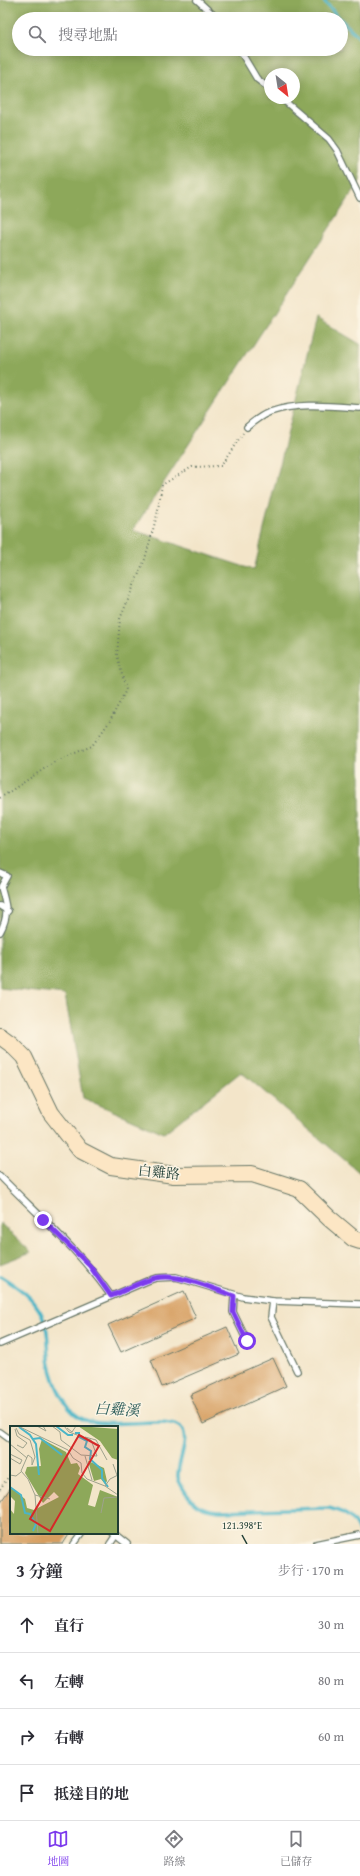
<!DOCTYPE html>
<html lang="zh-TW">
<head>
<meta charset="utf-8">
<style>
  body { margin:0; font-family:"Gentium Book Plus","Noto Serif TC",serif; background:#f2f2f3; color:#2b2b33 }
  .compass { position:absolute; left:264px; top:68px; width:36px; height:36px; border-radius:50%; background:#fff; box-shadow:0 2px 10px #0003; rotate:150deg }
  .stop { position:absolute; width:12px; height:12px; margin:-9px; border:3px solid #7c3aed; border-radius:50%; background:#fff }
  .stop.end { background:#7c3aed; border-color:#fff; box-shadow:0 1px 4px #0008 }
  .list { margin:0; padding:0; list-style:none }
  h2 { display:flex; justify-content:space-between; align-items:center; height:52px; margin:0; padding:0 16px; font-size:17px }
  h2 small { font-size:13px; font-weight:400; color:#7c7c81 }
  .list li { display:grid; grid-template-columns:26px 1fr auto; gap:12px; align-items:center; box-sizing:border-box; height:56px; padding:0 16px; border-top:1px solid #e1e1e2 }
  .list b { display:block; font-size:15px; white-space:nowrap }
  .list em { font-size:13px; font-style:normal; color:#7c7c81 }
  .icon { flex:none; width:22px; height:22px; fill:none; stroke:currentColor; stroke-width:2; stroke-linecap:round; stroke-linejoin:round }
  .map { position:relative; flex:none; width:360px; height:1544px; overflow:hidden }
  .search { position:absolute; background:#fff; box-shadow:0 2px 10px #0003; left:12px; right:12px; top:12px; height:44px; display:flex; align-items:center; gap:10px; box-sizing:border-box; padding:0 14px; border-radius:22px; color:#7c7c81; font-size:15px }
  .sheet { height:276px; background:#fff }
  nav { display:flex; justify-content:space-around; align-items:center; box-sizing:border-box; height:56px; border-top:1px solid #e1e1e2; background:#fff; font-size:11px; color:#7c7c81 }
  nav a { display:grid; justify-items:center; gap:2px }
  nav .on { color:#7c3aed }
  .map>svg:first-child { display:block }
  .forest { fill:#8da85a; stroke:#567247; fill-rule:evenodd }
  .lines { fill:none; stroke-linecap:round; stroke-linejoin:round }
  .stream { stroke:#4ab5c7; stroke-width:3.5 }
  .building { fill:#d69d5e }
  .lane-casing { stroke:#697868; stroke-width:8 }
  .secondary-casing { stroke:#697868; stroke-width:18 }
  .path { stroke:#697868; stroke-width:2; stroke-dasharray:1 3; stroke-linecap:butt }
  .lane { stroke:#fff; stroke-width:5.5 }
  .secondary { stroke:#fce6c4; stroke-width:16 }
  .route { stroke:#7c3aed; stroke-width:5 }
  .ticks { fill:none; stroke:#1f3d34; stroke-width:1.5 }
  .labels { text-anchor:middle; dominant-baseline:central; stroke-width:3; stroke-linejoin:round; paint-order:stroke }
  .street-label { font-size:14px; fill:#1f3d34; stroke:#fcf5e5 }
  .water-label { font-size:15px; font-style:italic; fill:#2a5b59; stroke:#fcf5e5 }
  .inset-river { fill:none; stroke:#4ab5c7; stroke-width:2 }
  .inset-road { fill:none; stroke:#9ea28d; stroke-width:1 }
  .view { fill:#d62828; fill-opacity:0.15; stroke:#d62828; stroke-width:2 }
  .inset-edge { fill:none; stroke:#1f3d34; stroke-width:2 }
  .ticks-label { font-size:10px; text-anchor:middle; fill:#1f3d34; stroke:#fcf5e5; stroke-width:3; stroke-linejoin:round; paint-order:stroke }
</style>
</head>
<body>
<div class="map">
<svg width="360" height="1544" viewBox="0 0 360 1544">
  <rect width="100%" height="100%" fill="#fcf5e5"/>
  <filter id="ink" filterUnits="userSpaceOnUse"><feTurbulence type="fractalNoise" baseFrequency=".025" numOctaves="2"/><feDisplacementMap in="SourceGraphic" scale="8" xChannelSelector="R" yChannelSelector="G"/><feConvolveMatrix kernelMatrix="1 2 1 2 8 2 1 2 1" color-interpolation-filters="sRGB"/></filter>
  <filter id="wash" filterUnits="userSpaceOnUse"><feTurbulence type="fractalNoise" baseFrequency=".012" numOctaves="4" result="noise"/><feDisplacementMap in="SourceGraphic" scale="16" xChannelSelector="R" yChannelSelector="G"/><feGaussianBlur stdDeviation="0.9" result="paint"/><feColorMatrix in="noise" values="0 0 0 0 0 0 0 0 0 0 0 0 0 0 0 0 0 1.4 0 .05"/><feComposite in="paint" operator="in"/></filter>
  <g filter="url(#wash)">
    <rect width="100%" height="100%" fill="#f3e5c9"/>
    <g class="forest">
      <path d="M0,0H360V181L133,530L254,570L316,318L360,344V1173L241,1072L164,1133L83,1098L65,995L0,988ZM19,19H341V49H19ZM270,74H294V98H270Z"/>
      <polygon points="0,1223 31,1252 0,1264"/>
    </g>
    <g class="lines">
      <g class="stream">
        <polyline points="323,0 340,19"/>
        <polyline points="341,20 360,38"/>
        <path d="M0,1276C18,1287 34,1297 43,1317C50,1331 47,1350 50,1365C54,1382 63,1407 79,1417C104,1433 171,1412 182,1429C190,1440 177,1463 178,1477C179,1483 183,1488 186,1493C196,1507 202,1509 219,1511L329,1508C347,1513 353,1517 360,1534"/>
      </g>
    </g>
    <g id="blocks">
      <g class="building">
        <polygon points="184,1291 196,1318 121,1352 108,1325"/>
        <polygon points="227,1327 239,1354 162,1387 151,1360"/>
        <polygon points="273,1358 286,1386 203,1424 190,1395"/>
        <polygon points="11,1487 11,1533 70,1533 63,1544 0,1544 0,1503"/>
      </g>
    </g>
  </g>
  <g filter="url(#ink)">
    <use href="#blocks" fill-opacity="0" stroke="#697868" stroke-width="1"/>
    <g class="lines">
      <defs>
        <g id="lane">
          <polyline points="197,0 218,19"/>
          <polyline points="239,49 257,79 270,89"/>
          <polyline points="281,98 329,139 337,150 360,198"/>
          <path d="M247,427C254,421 262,415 270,412C299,402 331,406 360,408"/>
          <path d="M0,873L7,876L1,887C6,906 10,914 0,932"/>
          <polyline points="0,906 8,911"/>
          <path d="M0,1176C38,1215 80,1251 111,1296"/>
          <polyline points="234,1296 233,1312 247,1341"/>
          <polyline points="273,1301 271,1317 297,1371"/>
          <polyline points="0,1344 147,1281 156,1278 176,1277 243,1297 273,1301 360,1304"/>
          <polyline points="0,1432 11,1440"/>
          <polyline points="113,1533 127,1544"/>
          <polyline points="74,1544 82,1533"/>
          <polyline points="110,1544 116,1535"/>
          <polyline points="316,1544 360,1535"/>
        </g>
        <polyline id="secondary" points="0,1036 11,1044 24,1057 51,1113 80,1150 111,1166 174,1175 252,1174 299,1189 329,1218 354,1239 360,1241"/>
      </defs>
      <use href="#lane" class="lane-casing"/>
      <use href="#secondary" class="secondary-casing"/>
      <g class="path">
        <polyline points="0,798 56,761 92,746 110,721 126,690 117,655 120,619 145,559 157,515 162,485 192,467 221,466 243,433"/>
        <polyline points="0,1489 11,1473"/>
      </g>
      <use href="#lane" class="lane"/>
      <use href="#secondary" class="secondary"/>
    </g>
  </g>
  <g class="lines" filter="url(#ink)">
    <path class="route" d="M43,1220L90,1266L111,1296C126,1290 140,1282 155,1278C179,1273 211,1288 234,1296L233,1312L247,1341"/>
  </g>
  <path class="ticks" d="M242,1535L247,1544"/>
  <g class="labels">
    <g class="street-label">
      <text transform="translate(159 1172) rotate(6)">白雞路</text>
    </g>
    <g class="water-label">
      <text transform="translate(117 1409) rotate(3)">白雞溪</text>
    </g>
  </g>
  <g transform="translate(10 1426)">
    <rect width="108" height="108" fill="#f3e5c9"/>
    <path d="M68,0L108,3V34L102,32L90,15ZM32,13L56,26L61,38L67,37L70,42L68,48L83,59L78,79L85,81L90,64L108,71V108H0V83L4,88L5,75L0,70V61L15,73L17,82L24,84L49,71L44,66L33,77L15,47L17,41L31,40L29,23ZM78,35L94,42L97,55L95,58L91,53L84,55Z" fill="#8da85a"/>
    <path class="inset-river" d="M46,0L58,9H63M9,1L20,9L26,18L29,49M65,7H69V11L77,15L75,21L81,25L80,33L92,44V52L98,61M23,13L30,12L52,29M0,61L11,69L15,87L20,88L26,98L23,105"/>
    <path class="inset-road" d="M8,0L58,24L63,32L71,37L72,47L77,53L95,60L108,69M27,0L36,5L33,0M42,0L50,6L51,14L71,29L87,30L81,14L59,6L54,0M6,2L9,8L20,14L25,31L22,39V32L18,29L11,45L18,53L25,69L28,108M57,2L62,6L66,0M5,3L7,10L17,17L13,22L7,19M75,11L86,14L97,34M0,18L17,32M0,28L12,34L10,38L0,32M75,30L82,54M103,38L108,52M0,49L6,50L11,46M95,60L100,53L108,49M25,69L40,73M91,87L94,72L108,71"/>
    <path class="view" d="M69,9L89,20L40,105L20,93Z"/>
    <rect width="108" height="108" class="inset-edge"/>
  </g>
  <g class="ticks-label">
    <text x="242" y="1529">121.398°E</text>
  </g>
</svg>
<svg class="compass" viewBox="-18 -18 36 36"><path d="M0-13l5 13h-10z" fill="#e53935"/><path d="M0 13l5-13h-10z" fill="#7c7c81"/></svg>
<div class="stop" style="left:247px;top:1341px"></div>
<div class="stop end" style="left:43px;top:1220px"></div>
<div class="search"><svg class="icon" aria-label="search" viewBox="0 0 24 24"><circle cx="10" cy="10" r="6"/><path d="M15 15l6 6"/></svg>搜尋地點</div>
</div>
<section class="sheet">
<h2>3 分鐘<small>步行 · 170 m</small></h2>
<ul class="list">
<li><svg class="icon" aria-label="ahead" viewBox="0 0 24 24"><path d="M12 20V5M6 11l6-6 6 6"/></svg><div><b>直行</b></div><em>30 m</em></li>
<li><svg class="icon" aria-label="left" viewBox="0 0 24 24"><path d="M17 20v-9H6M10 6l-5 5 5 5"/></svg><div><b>左轉</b></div><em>80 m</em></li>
<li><svg class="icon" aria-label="right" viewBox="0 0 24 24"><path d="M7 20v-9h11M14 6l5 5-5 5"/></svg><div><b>右轉</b></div><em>60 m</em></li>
<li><svg class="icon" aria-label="arrive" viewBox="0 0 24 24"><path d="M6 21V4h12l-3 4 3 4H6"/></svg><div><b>抵達目的地</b></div></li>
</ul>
</section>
<nav>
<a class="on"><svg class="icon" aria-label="map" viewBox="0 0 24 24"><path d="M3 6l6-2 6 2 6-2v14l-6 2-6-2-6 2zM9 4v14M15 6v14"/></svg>地圖</a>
<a><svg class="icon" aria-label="directions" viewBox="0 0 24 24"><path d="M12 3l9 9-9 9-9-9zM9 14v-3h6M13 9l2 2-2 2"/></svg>路線</a>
<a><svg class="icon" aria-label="saved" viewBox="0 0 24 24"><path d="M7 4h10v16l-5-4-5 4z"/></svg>已儲存</a>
</nav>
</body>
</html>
